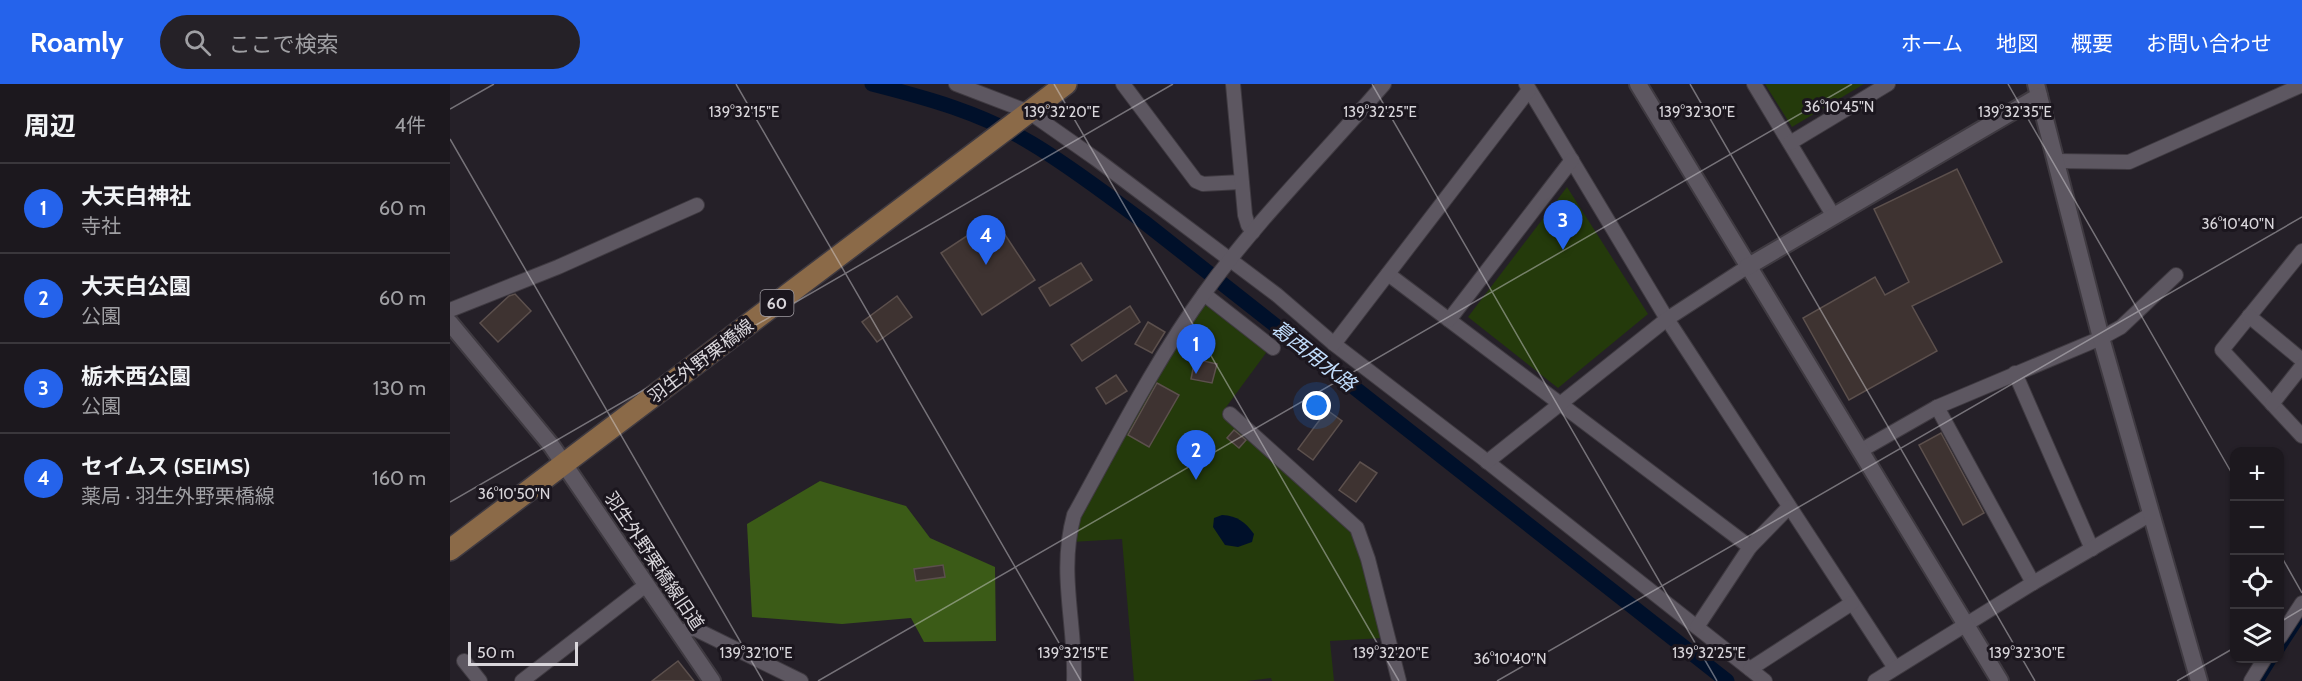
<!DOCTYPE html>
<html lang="ja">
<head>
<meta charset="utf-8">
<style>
  body { margin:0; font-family:Cabin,"Noto Sans JP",sans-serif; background:#252127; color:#f1f3f6 }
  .controls { position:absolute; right:18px; bottom:18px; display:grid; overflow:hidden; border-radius:12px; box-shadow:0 2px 4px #0004 }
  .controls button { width:54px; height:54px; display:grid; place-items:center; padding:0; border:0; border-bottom:2px solid #3a373c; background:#1c181e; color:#f1f3f6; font:30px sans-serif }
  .scale { position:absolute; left:18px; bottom:15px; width:110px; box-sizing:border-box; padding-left:6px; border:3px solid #d9d6db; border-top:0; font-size:16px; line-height:21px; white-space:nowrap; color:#d9d6db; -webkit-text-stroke:4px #1b161e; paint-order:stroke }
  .you { position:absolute; left:867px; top:322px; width:21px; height:21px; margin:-15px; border:4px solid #fff; border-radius:50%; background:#1a73e8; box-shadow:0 0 0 9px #1a73e833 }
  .badge { display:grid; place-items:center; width:39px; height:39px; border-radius:50%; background:#2563eb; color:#fff; font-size:20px; font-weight:700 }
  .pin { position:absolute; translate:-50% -50px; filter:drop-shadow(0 2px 3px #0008) }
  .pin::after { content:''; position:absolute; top:32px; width:21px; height:18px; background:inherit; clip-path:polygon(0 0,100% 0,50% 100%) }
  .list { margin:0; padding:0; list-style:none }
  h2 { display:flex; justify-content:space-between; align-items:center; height:78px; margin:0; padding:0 24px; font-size:26px }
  h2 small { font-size:20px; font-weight:400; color:#a0a0a4 }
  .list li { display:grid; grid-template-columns:39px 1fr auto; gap:18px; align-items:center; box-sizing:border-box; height:90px; padding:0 24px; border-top:2px solid #3a373c }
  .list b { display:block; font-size:22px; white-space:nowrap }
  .list p { margin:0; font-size:20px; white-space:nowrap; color:#a0a0a4 }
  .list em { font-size:20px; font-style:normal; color:#a0a0a4 }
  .icon { flex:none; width:33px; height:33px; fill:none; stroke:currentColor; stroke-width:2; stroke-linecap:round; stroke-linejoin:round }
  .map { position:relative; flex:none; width:1852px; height:597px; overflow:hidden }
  header { display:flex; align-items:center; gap:36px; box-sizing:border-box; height:84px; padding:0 30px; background:#2563eb; color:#fff }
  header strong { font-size:28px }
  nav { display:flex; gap:33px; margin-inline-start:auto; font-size:21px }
  .search { width:420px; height:54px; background:#252127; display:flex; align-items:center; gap:15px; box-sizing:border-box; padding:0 21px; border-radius:33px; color:#a0a0a4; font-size:22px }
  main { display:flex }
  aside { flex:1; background:#1c181e }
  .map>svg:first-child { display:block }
  .green { fill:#243a0b }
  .forest { fill:#3b5b17 }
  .water { fill:#00102a }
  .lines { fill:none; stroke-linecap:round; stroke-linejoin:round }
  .stream { stroke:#00102a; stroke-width:4.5 }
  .canal { stroke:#00102a; stroke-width:15 }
  .building { fill:#3e3331; stroke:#5c504d; stroke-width:1.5 }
  .minor-casing { stroke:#3f3a41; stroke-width:16 }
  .tertiary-casing { stroke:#3f3a41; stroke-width:20 }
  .primary-casing { stroke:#3f3a41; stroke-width:24 }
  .minor { stroke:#5d5761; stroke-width:14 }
  .tertiary { stroke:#5d5761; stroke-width:16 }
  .primary { stroke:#8b6a48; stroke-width:21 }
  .ticks { fill:none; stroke:#d9d6db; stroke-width:1.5; stroke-opacity:0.45 }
  .labels { text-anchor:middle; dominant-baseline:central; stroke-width:6; stroke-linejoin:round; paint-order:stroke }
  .shield { fill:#1b161e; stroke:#a09ca2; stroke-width:1.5 }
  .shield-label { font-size:16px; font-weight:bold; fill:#d9d6db }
  .street-label { font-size:18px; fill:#d9d6db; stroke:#1b161e }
  .water-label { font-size:20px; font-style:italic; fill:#c1ddfc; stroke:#1b161e }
  .ticks-label { font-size:15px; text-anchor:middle; fill:#d9d6db; stroke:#1b161e; stroke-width:6; stroke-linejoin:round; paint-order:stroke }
</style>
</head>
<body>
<header>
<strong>Roamly</strong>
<div class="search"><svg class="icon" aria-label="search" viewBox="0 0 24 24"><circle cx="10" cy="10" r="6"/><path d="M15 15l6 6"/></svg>ここで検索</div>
<nav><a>ホーム</a><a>地図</a><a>概要</a><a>お問い合わせ</a></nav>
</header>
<main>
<aside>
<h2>周辺<small>4件</small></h2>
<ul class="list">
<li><span class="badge">1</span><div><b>大天白神社</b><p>寺社</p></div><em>60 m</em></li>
<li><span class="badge">2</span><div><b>大天白公園</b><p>公園</p></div><em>60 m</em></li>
<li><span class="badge">3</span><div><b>栃木西公園</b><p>公園</p></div><em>130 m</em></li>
<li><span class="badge">4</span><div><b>セイムス (SEIMS)</b><p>薬局 · 羽生外野栗橋線</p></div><em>160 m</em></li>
</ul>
</aside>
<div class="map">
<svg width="1852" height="597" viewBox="0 0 1852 597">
  <rect width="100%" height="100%" fill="#252028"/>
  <g class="green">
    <polygon points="1315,0 1414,0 1342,43"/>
    <polygon points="1117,103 1198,230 1108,304 1018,233"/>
    <polygon points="760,220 815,263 816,269 774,326 779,337 906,452 932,554 880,557 884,597 822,597 821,594 797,597 684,597 672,455 621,458 625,438 712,284 752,222"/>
  </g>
  <polygon class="forest" points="370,397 456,422 480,454 545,483 546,557 474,558 461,534 392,540 302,533 297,440"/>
  <path class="water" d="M772,431C788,432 795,438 804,450L802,458L788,463L775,461L763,443L764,434Z"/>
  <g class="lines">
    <g class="stream">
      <polyline points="1830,570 1852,536"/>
      <polyline points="1812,597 1826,574"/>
    </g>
    <path class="canal" d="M422,0C477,14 532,29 581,59C620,82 657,111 694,138L1277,597"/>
  </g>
  <g class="building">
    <polygon points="1507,85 1552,178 1462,222 1487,267 1399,316 1353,234 1425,193 1435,211 1459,198 1424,125"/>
    <polygon points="544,134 585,196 532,231 491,169"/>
    <polygon points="631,179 642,196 600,222 589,204"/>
    <polygon points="65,210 81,227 48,258 30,239 59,212"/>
    <polygon points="447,212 462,233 427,258 412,238"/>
    <polygon points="680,222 690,238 632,277 621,261"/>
    <polygon points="698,238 715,248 702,269 685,260"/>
    <polygon points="745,275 767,280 762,299 741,295"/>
    <polygon points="666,291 677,307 656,320 646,304"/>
    <polygon points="707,299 729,311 699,363 678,351"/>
    <polygon points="877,326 892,337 863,376 848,365"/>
    <polygon points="784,346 796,356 789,364 777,354"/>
    <polygon points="1491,349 1534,429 1513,441 1469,361"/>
    <polygon points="910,378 927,389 906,418 889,406"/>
    <polygon points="493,481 495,493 466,497 464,485"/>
    <polygon points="228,577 244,597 202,597"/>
  </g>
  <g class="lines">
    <defs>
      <g id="minor">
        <polyline points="506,0 579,28 646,75 827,211 884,260 1030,372 1315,597"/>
        <polyline points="673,0 746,97 753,100 791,98"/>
        <polyline points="783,0 795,131 798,141 803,148"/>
        <polyline points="1076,0 1217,235 1445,584"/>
        <polyline points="1304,0 1383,131"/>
        <polyline points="1340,59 1438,0"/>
        <polyline points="1606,77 1679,78 1852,1"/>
        <polyline points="1852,167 1772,266 1852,352"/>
        <polyline points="938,190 1300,463"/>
        <polyline points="754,210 823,264"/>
        <polyline points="0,226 108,183 247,121"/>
        <polyline points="1799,232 1852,276"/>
        <polyline points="999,236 1122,76"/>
        <polyline points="884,260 1079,6"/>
        <polyline points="1565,289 1642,465"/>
        <polyline points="1822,320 1852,282"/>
        <polyline points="1487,323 1583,499"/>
        <polyline points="780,330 907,444 918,475 949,597"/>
        <polyline points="1410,367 1487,323 1651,254 1671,243 1726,191"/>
        <polyline points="1037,378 1217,235 1297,183"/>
        <polyline points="1247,543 1300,463 1339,423"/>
        <polyline points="231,550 237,546 245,545 351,597"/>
        <polyline points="1830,553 1852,519"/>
        <polyline points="14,577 30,597"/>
        <polyline points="1300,585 1402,519"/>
        <polyline points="72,597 196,501"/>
        <path d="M624,597C626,540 608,489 624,431C666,355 705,277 756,207C809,134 875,69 934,0"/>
        <polyline points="1425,597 1583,499 1701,430"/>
        <polyline points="1801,597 1815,574"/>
      </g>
      <g id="tertiary">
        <polyline points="1188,0 1550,597"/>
        <polyline points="1586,0 1651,254 1749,597"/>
        <polyline points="1297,183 1589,12"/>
        <polyline points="0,239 101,361 262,597"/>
      </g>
      <polyline id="primary" points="0,466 616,0"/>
    </defs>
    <use href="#minor" class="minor-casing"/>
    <use href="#tertiary" class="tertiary-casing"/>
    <use href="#primary" class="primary-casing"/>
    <use href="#minor" class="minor"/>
    <use href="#tertiary" class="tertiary"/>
    <use href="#primary" class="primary"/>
  </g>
  <path class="ticks" d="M286,0L631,597M604,0L949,597M922,0L1267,597M1240,0L1585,597M1558,0L1784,393M0,25L44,0M0,55L313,597M0,418L723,0M1830,470L1852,509M1830,538L1852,525M368,597L1402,0M1047,597L1852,133M1727,597L1784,564"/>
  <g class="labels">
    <rect class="shield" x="310.5" y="206" width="33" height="26" rx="4.5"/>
    <g class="shield-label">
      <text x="327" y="219">60</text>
    </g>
    <g class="street-label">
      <text transform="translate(251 277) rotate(-37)">羽生外野栗橋線</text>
      <text transform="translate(204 477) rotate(56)">羽生外野栗橋線旧道</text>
    </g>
    <g class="water-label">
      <text transform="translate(864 272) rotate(38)">葛西用水路</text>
    </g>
  </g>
  <g class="ticks-label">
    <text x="1389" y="28">36°10'45"N</text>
    <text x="1565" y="33">139°32'35"E</text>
    <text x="294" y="33">139°32'15"E</text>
    <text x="612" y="33">139°32'20"E</text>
    <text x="930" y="33">139°32'25"E</text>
    <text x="1247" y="33">139°32'30"E</text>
    <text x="1788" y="145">36°10'40"N</text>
    <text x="64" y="415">36°10'50"N</text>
    <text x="306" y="574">139°32'10"E</text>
    <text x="623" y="574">139°32'15"E</text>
    <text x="941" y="574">139°32'20"E</text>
    <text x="1259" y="574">139°32'25"E</text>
    <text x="1577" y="574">139°32'30"E</text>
    <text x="1060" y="580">36°10'40"N</text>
  </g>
</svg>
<div class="controls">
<button>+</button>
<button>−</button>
<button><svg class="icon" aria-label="locate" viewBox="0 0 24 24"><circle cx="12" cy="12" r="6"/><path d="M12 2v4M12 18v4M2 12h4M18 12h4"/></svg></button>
<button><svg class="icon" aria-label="layers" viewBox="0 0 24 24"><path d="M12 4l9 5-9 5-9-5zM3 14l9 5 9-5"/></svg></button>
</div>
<div class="scale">50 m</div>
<div class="you"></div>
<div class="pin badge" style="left:746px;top:290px">1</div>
<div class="pin badge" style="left:746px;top:396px">2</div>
<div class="pin badge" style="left:1113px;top:166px">3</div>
<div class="pin badge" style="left:536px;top:181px">4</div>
</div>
</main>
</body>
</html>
